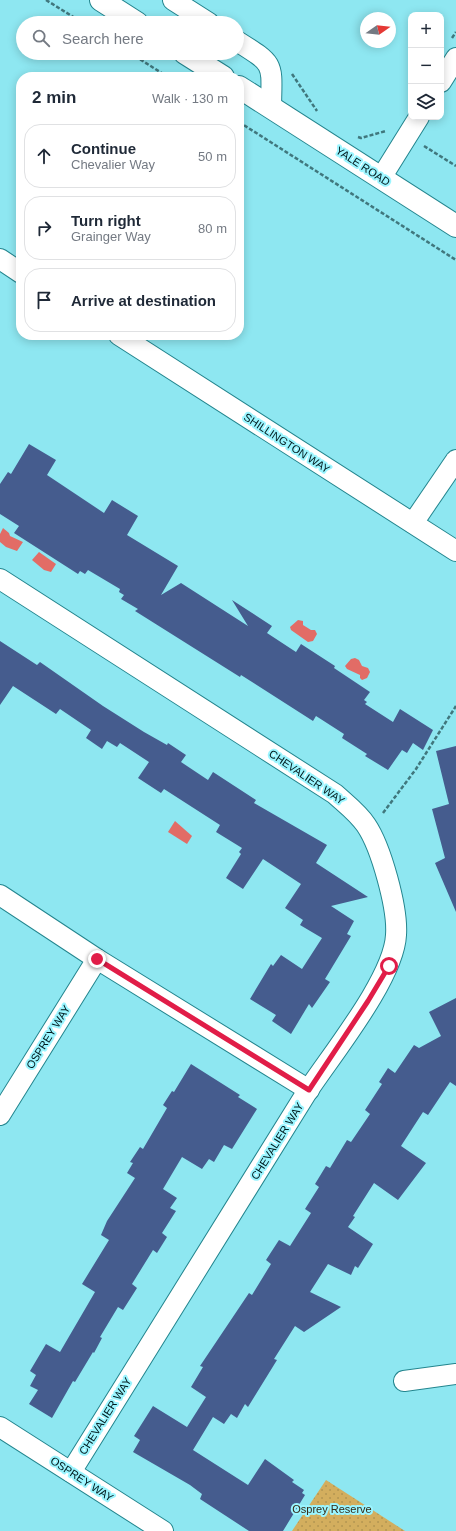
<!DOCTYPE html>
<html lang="en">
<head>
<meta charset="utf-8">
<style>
  body { margin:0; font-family:Helvetica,sans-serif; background:#f6f6f7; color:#1f2937 }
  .controls { position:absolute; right:12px; top:12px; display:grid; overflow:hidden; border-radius:8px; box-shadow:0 2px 10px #0003 }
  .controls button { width:36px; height:36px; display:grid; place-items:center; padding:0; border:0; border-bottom:1px solid #e0e1e3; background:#fff; color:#1f2937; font:20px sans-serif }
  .compass { position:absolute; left:360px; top:12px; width:36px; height:36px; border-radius:50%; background:#fff; box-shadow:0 2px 10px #0003; rotate:76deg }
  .stop { position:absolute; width:12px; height:12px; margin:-9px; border:3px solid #e11d48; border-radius:50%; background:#fff }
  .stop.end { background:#e11d48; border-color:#fff; box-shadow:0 1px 4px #0008 }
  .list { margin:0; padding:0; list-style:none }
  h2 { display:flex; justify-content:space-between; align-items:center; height:52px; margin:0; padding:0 16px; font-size:17px }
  h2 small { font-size:13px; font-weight:400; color:#747a83 }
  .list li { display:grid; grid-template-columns:26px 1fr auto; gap:12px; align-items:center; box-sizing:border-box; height:64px; margin:0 8px 8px; padding:0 8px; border:1px solid #e0e1e3; border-radius:16px }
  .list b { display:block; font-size:15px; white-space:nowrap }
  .list p { margin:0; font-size:13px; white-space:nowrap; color:#747a83 }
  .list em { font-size:13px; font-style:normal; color:#747a83 }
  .icon { flex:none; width:22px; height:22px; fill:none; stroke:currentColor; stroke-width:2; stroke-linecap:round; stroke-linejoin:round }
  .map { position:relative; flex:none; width:456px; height:1531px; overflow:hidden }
  .search { position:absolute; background:#fff; box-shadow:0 2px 10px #0003; left:16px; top:16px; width:228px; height:44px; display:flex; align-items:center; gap:10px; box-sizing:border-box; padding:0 14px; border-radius:22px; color:#747a83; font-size:15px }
  .panel { position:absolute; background:#fff; box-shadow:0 2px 10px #0003; left:16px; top:72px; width:228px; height:268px; border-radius:16px }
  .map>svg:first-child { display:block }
  .green { fill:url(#green-dots) }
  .water { fill:#e26c66 }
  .building { fill:#455c8e }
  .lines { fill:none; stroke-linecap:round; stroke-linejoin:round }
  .minor-casing { stroke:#23858e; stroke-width:22 }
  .major-casing { stroke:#23858e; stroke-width:24 }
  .path { stroke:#40777d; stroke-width:2.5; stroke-dasharray:4 2; stroke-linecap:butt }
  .minor { stroke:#fff; stroke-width:20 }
  .major { stroke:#fff; stroke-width:22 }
  .route { stroke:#e11d48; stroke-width:5 }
  .labels { text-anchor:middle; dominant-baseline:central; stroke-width:4; stroke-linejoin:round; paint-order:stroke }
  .street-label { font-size:11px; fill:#001a1d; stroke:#9bf5ff }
  .park-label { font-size:11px; fill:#332915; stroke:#9bf5ff }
</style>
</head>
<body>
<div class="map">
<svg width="456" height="1531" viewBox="0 0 456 1531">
  <defs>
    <pattern id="green-dots" width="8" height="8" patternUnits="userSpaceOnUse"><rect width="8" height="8" fill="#d3ae5e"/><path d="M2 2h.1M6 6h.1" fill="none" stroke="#b39551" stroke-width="1.8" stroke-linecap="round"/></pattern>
  </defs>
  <rect width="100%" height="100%" fill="#8ee7f1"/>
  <polygon class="green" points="326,1480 405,1531 292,1531"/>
  <g class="water">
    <polygon points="3,528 9,533 10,536 23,542 17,551 6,547 0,542 0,534"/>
    <polygon points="39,552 56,564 51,572 44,570 32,560"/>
    <polygon points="298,620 303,621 303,625 311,630 315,630 317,634 313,641 308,642 291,630 290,627"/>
    <polygon points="355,658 359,660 362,666 368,668 370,672 367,678 362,680 360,678 360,675 347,669 345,666 351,659"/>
    <polygon points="175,821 192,836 187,844 168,832"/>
  </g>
  <g class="building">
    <polygon points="29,444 56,460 47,475 104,513 112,500 138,516 127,535 178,566 161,595 181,583 248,626 232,600 272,626 267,633 296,652 301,644 335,666 334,668 370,692 364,700 367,702 365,704 393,722 400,709 433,730 423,750 413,743 407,753 402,750 388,770 365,756 367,754 342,738 344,734 316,716 313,721 241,675 240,677 135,611 138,609 121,599 124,595 119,592 120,589 88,570 85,574 80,571 78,574 14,533 19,526 0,514 0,484 8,472 11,474"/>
    <polygon points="0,641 37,665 40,662 103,706 144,732 167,745 168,743 186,755 181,762 208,780 213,772 256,800 254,803 327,845 316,863 368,897 331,906 354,921 347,934 351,936 325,979 330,982 312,1008 309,1004 291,1034 272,1021 276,1015 250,999 271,964 273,966 281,955 302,969 322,938 300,925 303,920 285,908 301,884 263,859 243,889 226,878 241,854 239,852 242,848 216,832 220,825 164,789 161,793 138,778 149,762 120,743 117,747 107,741 102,749 86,738 91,730 60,709 56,714 13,686 0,705"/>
    <polygon points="456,746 456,912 435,863 445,858 432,809 449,804 436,751"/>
    <polygon points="456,998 456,1086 450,1082 428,1115 423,1112 401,1146 426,1163 398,1200 374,1183 353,1216 355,1217 348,1227 373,1244 358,1268 355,1266 351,1275 328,1264 310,1292 341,1307 304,1332 295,1326 274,1359 277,1360 248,1407 245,1404 237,1418 231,1414 224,1424 213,1417 193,1450 248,1485 265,1459 294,1480 292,1482 304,1490 302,1493 305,1495 283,1531 249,1531 200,1499 202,1494 190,1485 133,1452 140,1440 134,1436 153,1406 187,1427 206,1397 191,1387 203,1367 200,1366 249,1293 252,1295 271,1264 266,1260 279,1240 290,1246 311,1213 305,1209 319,1187 315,1184 326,1166 330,1168 347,1140 351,1142 370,1114 365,1110 382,1084 379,1082 388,1068 395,1073 414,1045 419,1048 441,1036 429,1012"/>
    <polygon points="191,1064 240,1095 238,1097 257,1109 232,1149 224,1145 214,1162 209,1159 202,1169 182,1157 163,1189 177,1198 170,1208 176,1211 162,1233 167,1237 157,1253 153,1250 132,1284 137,1288 123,1310 118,1307 100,1337 102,1338 94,1353 93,1352 75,1382 73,1381 52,1418 29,1404 38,1390 30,1386 36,1375 30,1371 46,1344 60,1352 95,1292 82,1284 109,1240 101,1235 107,1221 135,1178 127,1173 133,1163 130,1162 140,1147 143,1149 167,1108 163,1105 172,1091 174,1092"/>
  </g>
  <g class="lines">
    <defs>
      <g id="minor">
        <polyline points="173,0 209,23"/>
        <path d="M237,41C275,65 272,62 271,106"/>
        <polyline points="441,82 456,58"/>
        <polyline points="381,178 419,117"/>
        <polyline points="0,259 21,273"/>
        <polyline points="119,335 456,551"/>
        <polyline points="413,523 456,460"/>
        <path d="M0,579L335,794C346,804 358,813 366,825C381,847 398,908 396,935C394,978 332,1054 307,1092C228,1218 150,1345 71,1472"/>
        <polyline points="0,895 97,959 309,1090"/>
        <polyline points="0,1115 97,959"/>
        <polyline points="404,1381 456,1374"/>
        <polyline points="0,1427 163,1531"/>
      </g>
      <g id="major">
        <polyline points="101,0 137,23"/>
        <polyline points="185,53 223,77"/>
        <polyline points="239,87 456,226"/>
      </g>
    </defs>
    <use href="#minor" class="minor-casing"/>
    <use href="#major" class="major-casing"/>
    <g class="path">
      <polyline points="46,0 83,23"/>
      <polyline points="452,38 456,32"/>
      <polyline points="130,53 168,77"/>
      <polyline points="292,74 317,111"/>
      <polyline points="239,122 456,260"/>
      <polyline points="358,137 361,138 386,131"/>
      <polyline points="424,146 456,166"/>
      <polyline points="383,813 416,769 456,706"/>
    </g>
    <use href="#minor" class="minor"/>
    <use href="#major" class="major"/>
  </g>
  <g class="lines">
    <polyline class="route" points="97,959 309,1090 368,1001 389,966"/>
  </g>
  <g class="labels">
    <g class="street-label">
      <text transform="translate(363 166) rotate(33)">YALE ROAD</text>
      <text transform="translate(287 443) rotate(33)">SHILLINGTON WAY</text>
      <text transform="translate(307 777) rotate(34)">CHEVALIER WAY</text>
      <text transform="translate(48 1037) rotate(-58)">OSPREY WAY</text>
      <text transform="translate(277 1141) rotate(-58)">CHEVALIER WAY</text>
      <text transform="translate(105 1416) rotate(-58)">CHEVALIER WAY</text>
      <text transform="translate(82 1479) rotate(33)">OSPREY WAY</text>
    </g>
    <g class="park-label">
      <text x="332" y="1509">Osprey Reserve</text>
    </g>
  </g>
</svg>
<div class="controls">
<button>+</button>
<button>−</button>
<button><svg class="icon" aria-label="layers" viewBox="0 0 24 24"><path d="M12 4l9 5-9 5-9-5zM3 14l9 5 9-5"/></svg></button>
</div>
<svg class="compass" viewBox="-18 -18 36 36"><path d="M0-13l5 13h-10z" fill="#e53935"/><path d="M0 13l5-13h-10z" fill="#747a83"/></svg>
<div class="stop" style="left:389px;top:966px"></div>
<div class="stop end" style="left:97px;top:959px"></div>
<div class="search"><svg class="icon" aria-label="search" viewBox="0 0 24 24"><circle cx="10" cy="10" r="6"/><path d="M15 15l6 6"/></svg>Search here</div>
<section class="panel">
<h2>2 min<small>Walk · 130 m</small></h2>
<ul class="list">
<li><svg class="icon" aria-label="ahead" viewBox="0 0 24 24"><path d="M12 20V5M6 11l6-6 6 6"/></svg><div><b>Continue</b><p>Chevalier Way</p></div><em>50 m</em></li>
<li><svg class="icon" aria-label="right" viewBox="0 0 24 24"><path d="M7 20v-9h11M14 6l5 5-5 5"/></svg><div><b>Turn right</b><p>Grainger Way</p></div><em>80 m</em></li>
<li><svg class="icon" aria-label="arrive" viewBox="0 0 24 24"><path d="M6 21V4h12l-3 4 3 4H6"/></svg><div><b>Arrive at destination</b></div></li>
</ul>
</section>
</div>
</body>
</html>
